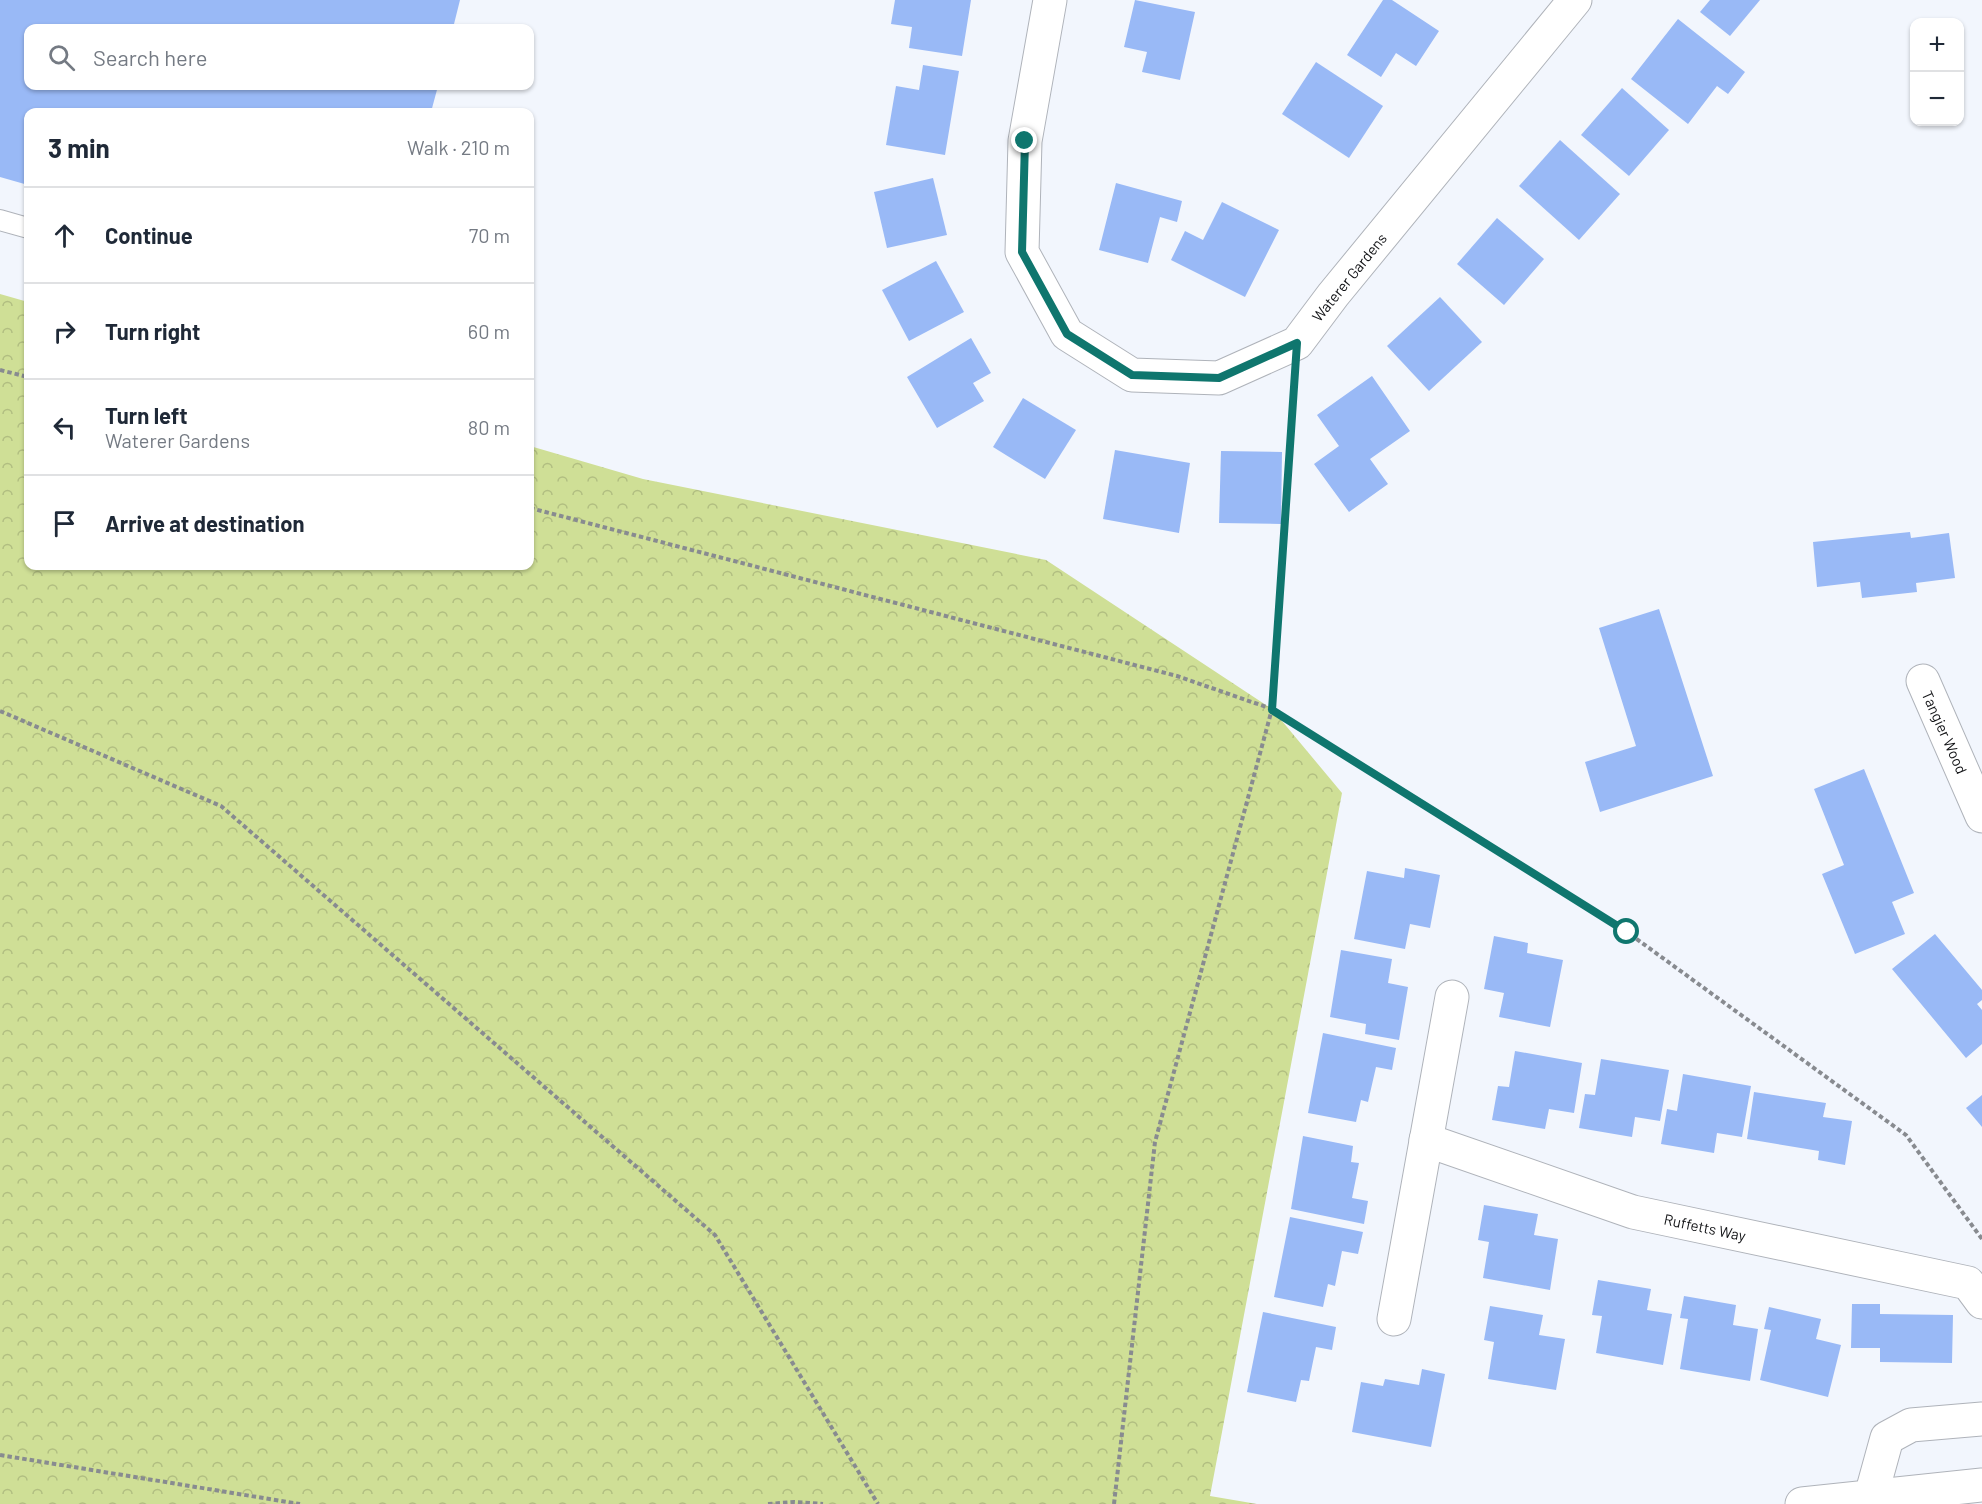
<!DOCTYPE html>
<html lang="en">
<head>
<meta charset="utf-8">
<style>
  body { margin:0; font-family:Barlow,sans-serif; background:#f2f2f3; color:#1f2937 }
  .controls { position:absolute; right:18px; top:18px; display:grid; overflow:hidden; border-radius:12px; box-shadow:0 2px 4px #0004 }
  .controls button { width:54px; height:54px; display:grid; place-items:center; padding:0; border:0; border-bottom:2px solid #e0e1e3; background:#fff; color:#1f2937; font:30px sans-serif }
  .stop { position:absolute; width:18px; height:18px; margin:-14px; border:4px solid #0f766e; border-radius:50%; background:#fff }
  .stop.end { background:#0f766e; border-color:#fff; box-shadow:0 2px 6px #0008 }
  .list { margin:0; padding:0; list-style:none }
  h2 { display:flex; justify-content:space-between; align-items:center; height:78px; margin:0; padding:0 24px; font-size:26px }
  h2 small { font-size:20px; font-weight:400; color:#747a83 }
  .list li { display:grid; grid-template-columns:39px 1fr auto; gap:18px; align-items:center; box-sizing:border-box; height:96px; padding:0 24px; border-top:2px solid #e0e1e3 }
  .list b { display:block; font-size:22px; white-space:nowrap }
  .list p { margin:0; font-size:20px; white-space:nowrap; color:#747a83 }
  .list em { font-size:20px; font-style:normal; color:#747a83 }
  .icon { flex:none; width:33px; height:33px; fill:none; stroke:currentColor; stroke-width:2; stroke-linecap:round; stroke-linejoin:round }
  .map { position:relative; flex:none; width:1982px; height:1504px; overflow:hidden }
  .search { position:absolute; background:#fff; box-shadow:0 2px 4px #0004; left:24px; top:24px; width:510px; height:66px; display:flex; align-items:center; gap:15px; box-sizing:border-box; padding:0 21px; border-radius:12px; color:#747a83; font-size:22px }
  .panel { position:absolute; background:#fff; box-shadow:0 2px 4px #0004; left:24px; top:108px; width:510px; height:462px; border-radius:12px }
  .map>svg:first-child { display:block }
  .forest { fill:url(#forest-crowns) }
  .building { fill:#99b9f6 }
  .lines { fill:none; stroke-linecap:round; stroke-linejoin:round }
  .service-casing { stroke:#afb3ba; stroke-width:22 }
  .minor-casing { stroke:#afb3ba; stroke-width:35 }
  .trunk-casing { stroke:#afb3ba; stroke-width:35 }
  .path { stroke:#888b90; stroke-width:4; stroke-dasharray:4.5 3; stroke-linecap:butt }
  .service { stroke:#fff; stroke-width:20 }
  .minor { stroke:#fff; stroke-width:33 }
  .trunk { stroke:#fff; stroke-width:33 }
  .route { stroke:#0f766e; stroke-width:8 }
  .labels { text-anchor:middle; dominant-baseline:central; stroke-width:4.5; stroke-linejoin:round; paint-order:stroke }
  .street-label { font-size:15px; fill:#121316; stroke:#fff }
</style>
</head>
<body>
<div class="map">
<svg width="1982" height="1504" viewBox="0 0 1982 1504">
  <defs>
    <pattern id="forest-crowns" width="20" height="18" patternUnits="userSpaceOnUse" patternTransform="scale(1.5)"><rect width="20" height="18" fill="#cfdf96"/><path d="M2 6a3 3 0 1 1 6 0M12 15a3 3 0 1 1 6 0" fill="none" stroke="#b1be81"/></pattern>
  </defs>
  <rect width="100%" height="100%" fill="#f2f6fd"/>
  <polygon class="forest" points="0,294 28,302 28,566 530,566 530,446 643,479 1046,560 1272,709 1342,793 1210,1496 1257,1504 0,1504"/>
  <g class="building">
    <polygon points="0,0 460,0 453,28 28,28 28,86 438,86 431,112 28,112 28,185 0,177"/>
    <polygon points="895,0 971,0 962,56 909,48 912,27 891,24"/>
    <polygon points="1135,0 1195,12 1180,80 1142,72 1147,52 1124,47"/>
    <polygon points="1383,0 1392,0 1439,31 1416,66 1396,53 1381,77 1347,55"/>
    <polygon points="1710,0 1760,0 1730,36 1700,12"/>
    <polygon points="1678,19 1745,72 1728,94 1717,86 1688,124 1631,79"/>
    <polygon points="1316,62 1383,106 1349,158 1282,114"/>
    <polygon points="923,65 959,71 945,155 886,145 896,86 919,90"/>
    <polygon points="1622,88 1669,130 1629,176 1581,135"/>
    <polygon points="1560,140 1620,194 1579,240 1519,186"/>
    <polygon points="933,178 947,235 887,248 874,192"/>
    <polygon points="1116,183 1182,201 1177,222 1160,217 1148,263 1099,250"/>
    <polygon points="1222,202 1279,230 1245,297 1171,260 1185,231 1203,240"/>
    <polygon points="1497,218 1544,259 1504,305 1457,264"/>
    <polygon points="936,261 964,312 909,341 882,290"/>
    <polygon points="1440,297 1482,342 1429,391 1387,346"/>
    <polygon points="971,338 991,373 973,383 984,401 937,428 907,377"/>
    <polygon points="1372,376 1410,431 1370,459 1388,484 1349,512 1314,464 1339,446 1317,415"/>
    <polygon points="1023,398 1076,430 1045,479 993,447"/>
    <polygon points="1115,450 1190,463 1179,533 1103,519"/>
    <polygon points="1221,451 1282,452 1281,524 1219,523"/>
    <polygon points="1910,532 1911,538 1949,533 1955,578 1916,583 1917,592 1862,598 1860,582 1817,587 1813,542"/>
    <polygon points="1659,609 1713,776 1600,812 1585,762 1636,746 1599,628"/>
    <polygon points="1864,769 1914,893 1892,902 1905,934 1855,954 1822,874 1844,865 1814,789"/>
    <polygon points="1405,868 1440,875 1430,928 1410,924 1405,949 1354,939 1367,871 1404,878"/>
    <polygon points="1935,934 1982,990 1982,1000 1977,1004 1982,1010 1982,1044 1966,1058 1892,969"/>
    <polygon points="1494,936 1528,943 1527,953 1563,960 1550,1027 1499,1017 1504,993 1484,989"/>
    <polygon points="1341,950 1392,959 1388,983 1408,987 1399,1040 1365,1034 1366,1024 1330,1017"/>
    <polygon points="1323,1033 1396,1048 1392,1070 1376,1067 1368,1102 1361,1100 1356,1122 1308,1113"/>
    <polygon points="1515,1051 1582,1063 1574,1113 1549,1109 1545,1129 1492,1120 1498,1086 1509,1087"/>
    <polygon points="1601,1059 1669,1070 1660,1121 1635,1117 1632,1137 1579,1128 1585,1094 1595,1095"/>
    <polygon points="1683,1074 1751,1086 1742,1137 1717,1133 1714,1153 1661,1144 1667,1109 1677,1111"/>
    <polygon points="1754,1092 1826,1103 1823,1117 1852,1121 1845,1165 1818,1160 1819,1151 1747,1139"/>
    <polygon points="1982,1095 1982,1127 1966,1108"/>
    <polygon points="1303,1136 1353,1146 1351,1162 1359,1163 1352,1198 1368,1201 1364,1224 1291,1209"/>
    <polygon points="1484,1205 1538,1214 1534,1235 1558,1239 1550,1290 1483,1278 1489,1242 1478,1240"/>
    <polygon points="1290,1217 1363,1232 1358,1254 1342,1251 1335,1286 1328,1284 1323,1307 1274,1297"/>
    <polygon points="1598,1280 1651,1289 1647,1310 1672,1314 1663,1365 1596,1353 1602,1316 1592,1315"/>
    <polygon points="1684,1296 1736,1305 1733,1325 1758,1329 1750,1381 1680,1369 1688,1319 1680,1318"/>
    <polygon points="1852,1304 1880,1304 1880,1314 1953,1315 1952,1363 1880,1362 1880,1348 1851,1348"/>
    <polygon points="1490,1306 1543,1315 1539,1335 1565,1339 1556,1390 1488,1379 1494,1342 1484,1340"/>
    <polygon points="1769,1307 1821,1319 1816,1339 1841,1345 1828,1397 1760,1380 1771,1330 1764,1329"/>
    <polygon points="1263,1312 1336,1327 1332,1350 1316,1347 1309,1381 1301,1380 1296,1402 1247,1392"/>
    <polygon points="1422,1369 1445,1374 1431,1447 1352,1432 1361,1382 1383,1386 1385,1379 1419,1385"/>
  </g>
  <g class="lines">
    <defs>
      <polyline id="service" points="0,220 28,228"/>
      <g id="minor">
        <polyline points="1050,0 1025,141 1022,252 1067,334 1132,375 1219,378 1297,343 1333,295 1575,0"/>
        <polyline points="1923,681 1982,816"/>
        <polyline points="1426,1140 1633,1212 1968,1283 1982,1302"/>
        <polyline points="1394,1319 1452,997"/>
        <polyline points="1871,1496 1887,1438 1911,1425 1982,1419"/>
      </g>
      <polyline id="trunk" points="1802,1504 1982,1485"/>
    </defs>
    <use href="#service" class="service-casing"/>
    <use href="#minor" class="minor-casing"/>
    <use href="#trunk" class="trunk-casing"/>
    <g class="path">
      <polyline points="0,370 28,377"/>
      <polyline points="530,508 1177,676 1272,709 1627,932 1906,1135 1982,1239"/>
      <polyline points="0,711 221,806 715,1235 878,1504"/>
      <polyline points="0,1455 300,1504"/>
      <polyline points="768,1504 794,1502 823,1504"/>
      <polyline points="1114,1504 1155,1142 1272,709 1294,385"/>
    </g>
    <use href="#service" class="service"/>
    <use href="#minor" class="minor"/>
    <use href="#trunk" class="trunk"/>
  </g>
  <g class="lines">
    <polyline class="route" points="1025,141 1022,252 1067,334 1132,375 1219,378 1297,343 1272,710 1627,932"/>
  </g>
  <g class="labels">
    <g class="street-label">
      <text transform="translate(1349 277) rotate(-51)">Waterer Gardens</text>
      <text transform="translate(1945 732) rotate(66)">Tangier Wood</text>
      <text transform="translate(1705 1227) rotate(12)">Ruffetts Way</text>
    </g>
  </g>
</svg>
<div class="controls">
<button>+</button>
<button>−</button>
</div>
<div class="stop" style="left:1627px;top:932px"></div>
<div class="stop end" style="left:1025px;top:141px"></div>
<div class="search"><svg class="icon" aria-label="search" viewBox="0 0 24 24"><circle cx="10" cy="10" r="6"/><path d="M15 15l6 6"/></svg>Search here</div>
<section class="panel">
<h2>3 min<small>Walk · 210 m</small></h2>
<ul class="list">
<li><svg class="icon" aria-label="ahead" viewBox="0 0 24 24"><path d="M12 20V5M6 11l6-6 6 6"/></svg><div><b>Continue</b></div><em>70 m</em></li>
<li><svg class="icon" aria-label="right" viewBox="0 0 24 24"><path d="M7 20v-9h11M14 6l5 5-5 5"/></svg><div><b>Turn right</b></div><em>60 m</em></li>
<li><svg class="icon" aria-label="left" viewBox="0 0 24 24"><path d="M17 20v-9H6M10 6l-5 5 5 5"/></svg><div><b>Turn left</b><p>Waterer Gardens</p></div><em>80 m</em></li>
<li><svg class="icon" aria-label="arrive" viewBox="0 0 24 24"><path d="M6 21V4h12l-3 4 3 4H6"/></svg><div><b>Arrive at destination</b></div></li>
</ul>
</section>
</div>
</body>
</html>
